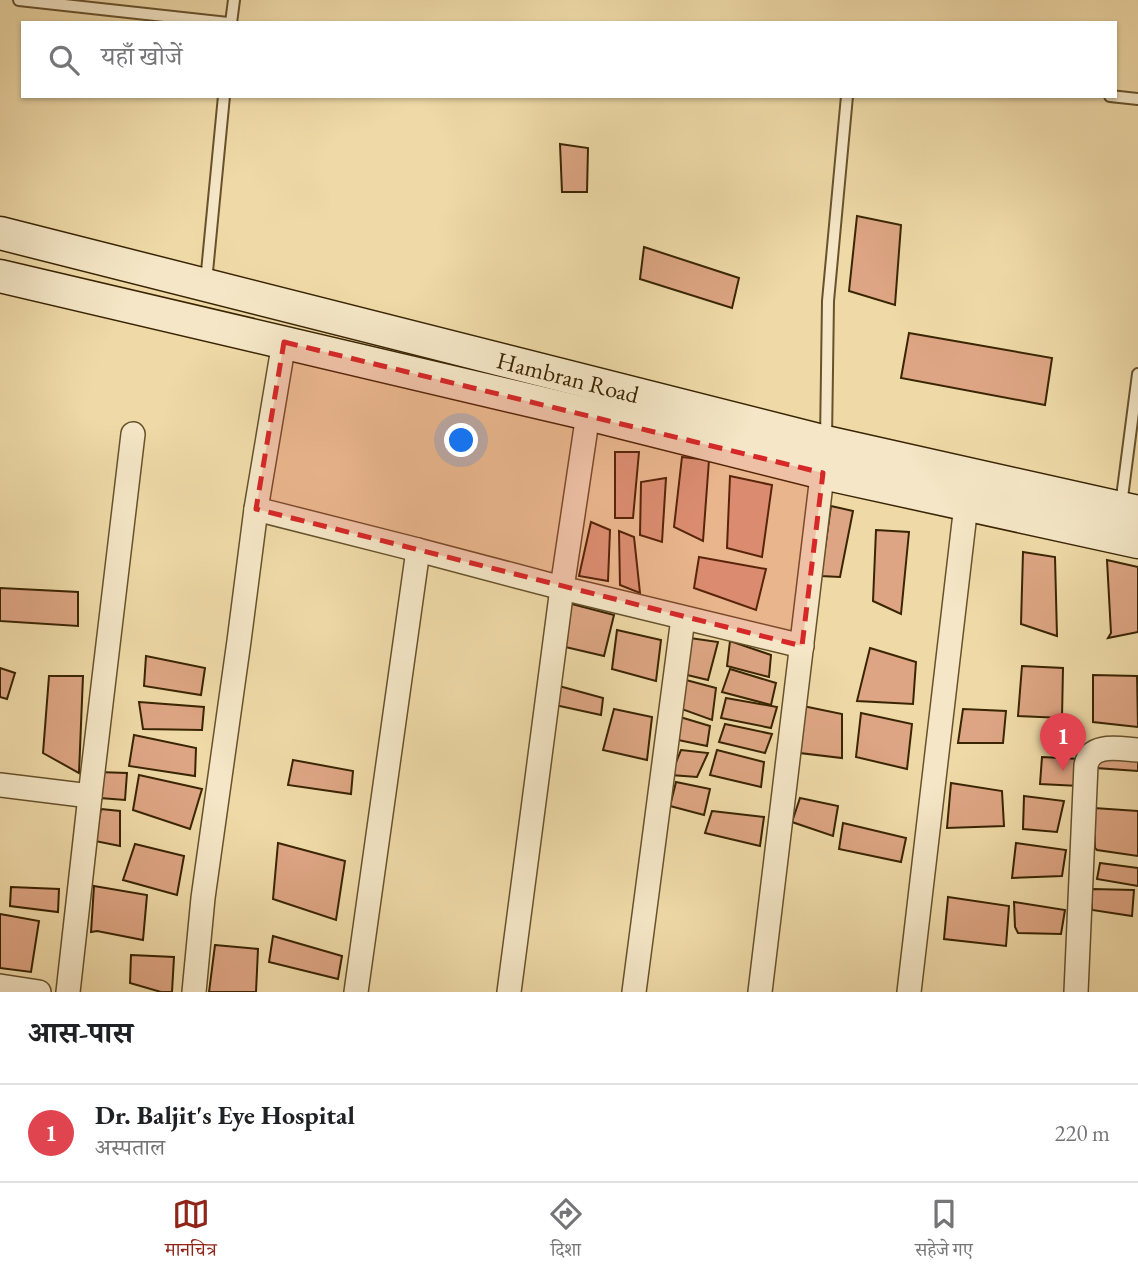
<!DOCTYPE html>
<html lang="hi">
<head>
<meta charset="utf-8">
<style>
  body { margin:0; font-family:"EB Garamond","Noto Serif Devanagari",serif; background:#f2f2f2; color:#202124 }
  .you { position:absolute; left:462px; top:441px; width:24px; height:24px; margin:-18px; border:5px solid #fff; border-radius:50%; background:#1a73e8; box-shadow:0 0 0 10px #1a73e833 }
  .badge { display:grid; place-items:center; width:46px; height:46px; border-radius:50%; background:#8f2418; color:#fff; font-size:23px; font-weight:700 }
  .pin { position:absolute; translate:-50% -58px; filter:drop-shadow(0 2px 4px #0008) }
  .pin::after { content:''; position:absolute; top:37px; width:24px; height:21px; background:inherit; clip-path:polygon(0 0,100% 0,50% 100%) }
  .list { margin:0; padding:0; list-style:none }
  h2 { display:flex; justify-content:space-between; align-items:center; height:91px; margin:0; padding:0 28px; font-size:30px }
  h2 small { font-size:23px; font-weight:400; color:#757577 }
  .list li { display:grid; grid-template-columns:46px 1fr auto; gap:21px; align-items:center; box-sizing:border-box; height:98px; padding:0 28px; border-top:2px solid #e0e0e0 }
  .list b { display:block; font-size:26px; white-space:nowrap }
  .list p { margin:0; font-size:23px; white-space:nowrap; color:#757577 }
  .list em { font-size:23px; font-style:normal; color:#757577 }
  .icon { flex:none; width:38px; height:38px; fill:none; stroke:currentColor; stroke-width:2; stroke-linecap:round; stroke-linejoin:round }
  .map { position:relative; flex:none; width:1138px; height:992px; overflow:hidden }
  .search { position:absolute; background:#fff; box-shadow:0 2px 5px #0004; left:21px; right:21px; top:21px; height:77px; display:flex; align-items:center; gap:18px; box-sizing:border-box; padding:0 24px; border-radius:0px; color:#757577; font-size:26px }
  .sheet { height:189px; background:#fff }
  nav { display:flex; justify-content:space-around; align-items:center; box-sizing:border-box; height:98px; border-top:2px solid #e0e0e0; background:#fff; font-size:19px; color:#757577 }
  nav a { display:grid; justify-items:center; gap:4px }
  nav .on { color:#8f2418 }
  .map>svg:first-child { display:block }
  .building { fill:#dda583; stroke:#3a2503; stroke-width:2 }
  .lines { fill:none; stroke-linecap:round; stroke-linejoin:round }
  .service-casing { stroke:#67522c; stroke-width:14 }
  .minor-casing { stroke:#67522c; stroke-width:26 }
  .secondary-casing { stroke:#3a2503; stroke-width:35 }
  .service { stroke:#f4e6c6; stroke-width:10 }
  .minor { stroke:#f4e6c6; stroke-width:23 }
  .secondary { stroke:#f4e6c6; stroke-width:32 }
  .marked { fill:#d62828; fill-opacity:0.2; stroke:#d62828; stroke-width:5; stroke-dasharray:14 9; stroke-linejoin:round }
  .labels { text-anchor:middle; dominant-baseline:central; stroke-width:6; stroke-linejoin:round; paint-order:stroke }
  .street-label { font-size:24px; fill:#3a2503; stroke:#f4e6c6 }
</style>
</head>
<body>
<div class="map">
<svg width="1138" height="992" viewBox="0 0 1138 992">
  <rect width="100%" height="100%" fill="#eed9a7"/>
  <filter id="stains"><feTurbulence type="fractalNoise" baseFrequency=".00286" numOctaves="4"/><feColorMatrix values="0 0 0 0 .2 0 0 0 0 .09 0 0 0 0 .02 0 0 0 .5 -.17"/></filter>
  <radialGradient id="worn" r=".72"><stop offset=".6" stop-color="#630" stop-opacity="0"/><stop offset="1" stop-color="#630" stop-opacity=".3"/></radialGradient>
  <g class="building">
    <polygon points="560,144 588,148 587,192 562,192"/>
    <polygon points="857,216 901,225 895,305 849,291"/>
    <polygon points="644,247 739,278 732,308 640,279"/>
    <polygon points="909,333 1052,358 1045,405 901,378"/>
    <polygon points="615,452 639,452 633,518 615,518"/>
    <polygon points="682,457 709,460 703,541 674,527"/>
    <polygon points="730,476 772,485 762,557 727,548"/>
    <polygon points="666,478 662,542 640,535 641,482"/>
    <polygon points="831,506 853,511 840,577 821,576"/>
    <polygon points="591,522 610,530 608,581 579,576"/>
    <polygon points="876,530 909,532 901,614 873,601"/>
    <polygon points="619,531 634,537 640,593 620,585"/>
    <polygon points="1023,552 1055,557 1057,636 1021,624"/>
    <polygon points="699,557 766,569 756,610 694,588"/>
    <polygon points="1107,560 1138,567 1138,632 1108,638 1111,633"/>
    <polygon points="0,588 78,592 78,626 0,621"/>
    <polygon points="568,603 614,615 604,656 561,646"/>
    <polygon points="617,630 661,640 656,681 612,669"/>
    <polygon points="690,638 718,642 708,680 683,674"/>
    <polygon points="730,641 771,655 769,677 727,666"/>
    <polygon points="870,648 916,662 913,704 857,701"/>
    <polygon points="146,656 205,668 201,695 144,686"/>
    <polygon points="1022,666 1063,668 1062,718 1018,716"/>
    <polygon points="0,668 15,673 7,699 0,697"/>
    <polygon points="730,669 776,683 771,705 722,692"/>
    <polygon points="1093,675 1137,676 1138,727 1093,722"/>
    <polygon points="49,676 83,676 79,773 43,753"/>
    <polygon points="686,680 716,688 712,720 676,707"/>
    <polygon points="559,686 603,698 601,715 555,705"/>
    <polygon points="726,698 777,707 771,728 721,718"/>
    <polygon points="139,702 204,707 202,730 143,729"/>
    <polygon points="803,706 842,714 842,758 800,753"/>
    <polygon points="614,709 652,717 647,760 603,750"/>
    <polygon points="963,709 1006,711 1003,743 958,743"/>
    <polygon points="861,713 912,724 907,769 856,757"/>
    <polygon points="680,717 710,726 707,746 678,740"/>
    <polygon points="725,724 772,734 765,753 719,742"/>
    <polygon points="134,735 196,748 195,776 129,766"/>
    <polygon points="681,750 708,753 697,777 671,775"/>
    <polygon points="717,750 764,762 761,787 710,775"/>
    <polygon points="1100,756 1138,757 1138,771 1096,768"/>
    <polygon points="1042,757 1080,759 1079,786 1040,784"/>
    <polygon points="293,760 353,771 351,794 288,785"/>
    <polygon points="98,772 127,773 125,800 100,798"/>
    <polygon points="139,775 202,789 190,829 133,810"/>
    <polygon points="676,782 710,789 704,815 670,806"/>
    <polygon points="951,783 1002,791 1004,826 947,828"/>
    <polygon points="1024,796 1064,801 1057,832 1023,829"/>
    <polygon points="800,798 838,806 833,836 792,822"/>
    <polygon points="1094,808 1138,811 1138,856 1097,850 1095,848"/>
    <polygon points="101,809 120,811 120,846 95,841"/>
    <polygon points="712,811 764,817 760,846 705,833"/>
    <polygon points="843,823 906,838 901,862 839,849"/>
    <polygon points="278,843 345,861 336,920 273,899"/>
    <polygon points="1016,843 1066,850 1062,876 1012,878"/>
    <polygon points="135,844 184,856 177,895 123,880"/>
    <polygon points="1100,863 1138,868 1138,886 1097,879"/>
    <polygon points="94,886 147,895 143,940 97,931 91,932"/>
    <polygon points="11,887 59,889 58,912 10,906"/>
    <polygon points="1092,889 1134,890 1132,916 1092,910"/>
    <polygon points="948,897 1009,906 1006,946 944,939"/>
    <polygon points="1014,902 1065,910 1061,934 1018,933 1015,927"/>
    <polygon points="0,914 39,921 31,972 0,968"/>
    <polygon points="273,936 342,956 338,979 269,962"/>
    <polygon points="215,945 258,949 256,992 209,992"/>
    <polygon points="131,955 174,957 172,992 161,992 130,983"/>
  </g>
  <g class="lines">
    <defs>
      <g id="service">
        <polyline points="19,0 228,23"/>
        <polyline points="231,23 234,0"/>
        <polyline points="1110,96 1138,99"/>
        <polyline points="206,282 224,96"/>
        <polyline points="826,439 828,301 847,96"/>
        <polyline points="1121,505 1138,374"/>
      </g>
      <g id="minor">
        <polyline points="256,509 418,550 356,992"/>
        <polyline points="418,550 562,588 802,646"/>
        <polyline points="0,785 90,796"/>
        <polyline points="0,986 39,992"/>
        <polyline points="68,992 90,796 133,434"/>
        <polyline points="194,992 203,898 239,641 256,509 284,342"/>
        <polyline points="509,992 562,588 588,414"/>
        <polyline points="634,992 683,618"/>
        <polyline points="760,992 824,459"/>
        <polyline points="909,992 966,505"/>
        <path d="M1076,992L1086,765C1091,742 1120,749 1138,750"/>
      </g>
      <g id="secondary">
        <path id="s1" d="M0,233L826,442L1138,512"/>
        <polyline points="0,276 588,414 823,473 1138,542"/>
      </g>
    </defs>
    <use href="#service" class="service-casing"/>
    <use href="#minor" class="minor-casing"/>
    <use href="#secondary" class="secondary-casing"/>
    <use href="#service" class="service"/>
    <use href="#minor" class="minor"/>
    <use href="#secondary" class="secondary"/>
  </g>
  <path class="marked" d="M284,342L823,473L802,646L256,509Z"/>
  <g class="labels">
    <g class="street-label">
      <text stroke="none"><textPath href="#s1" startOffset="586">Hambran Road</textPath></text>
    </g>
  </g>
  <rect width="100%" height="100%" filter="url(#stains)"/>
  <rect width="100%" height="100%" fill="url(#worn)"/>
</svg>
<div class="you"></div>
<div class="pin badge" style="left:1063px;top:771px;background:#e0444e">1</div>
<div class="search"><svg class="icon" aria-label="search" viewBox="0 0 24 24"><circle cx="10" cy="10" r="6"/><path d="M15 15l6 6"/></svg>यहाँ खोजें</div>
</div>
<section class="sheet">
<h2>आस-पास<small></small></h2>
<ul class="list">
<li><span class="badge" style="background:#e0444e">1</span><div><b>Dr. Baljit's Eye Hospital</b><p>अस्पताल</p></div><em>220 m</em></li>
</ul>
</section>
<nav>
<a class="on"><svg class="icon" aria-label="map" viewBox="0 0 24 24"><path d="M3 6l6-2 6 2 6-2v14l-6 2-6-2-6 2zM9 4v14M15 6v14"/></svg>मानचित्र</a>
<a><svg class="icon" aria-label="directions" viewBox="0 0 24 24"><path d="M12 3l9 9-9 9-9-9zM9 14v-3h6M13 9l2 2-2 2"/></svg>दिशा</a>
<a><svg class="icon" aria-label="saved" viewBox="0 0 24 24"><path d="M7 4h10v16l-5-4-5 4z"/></svg>सहेजे गए</a>
</nav>
</body>
</html>
